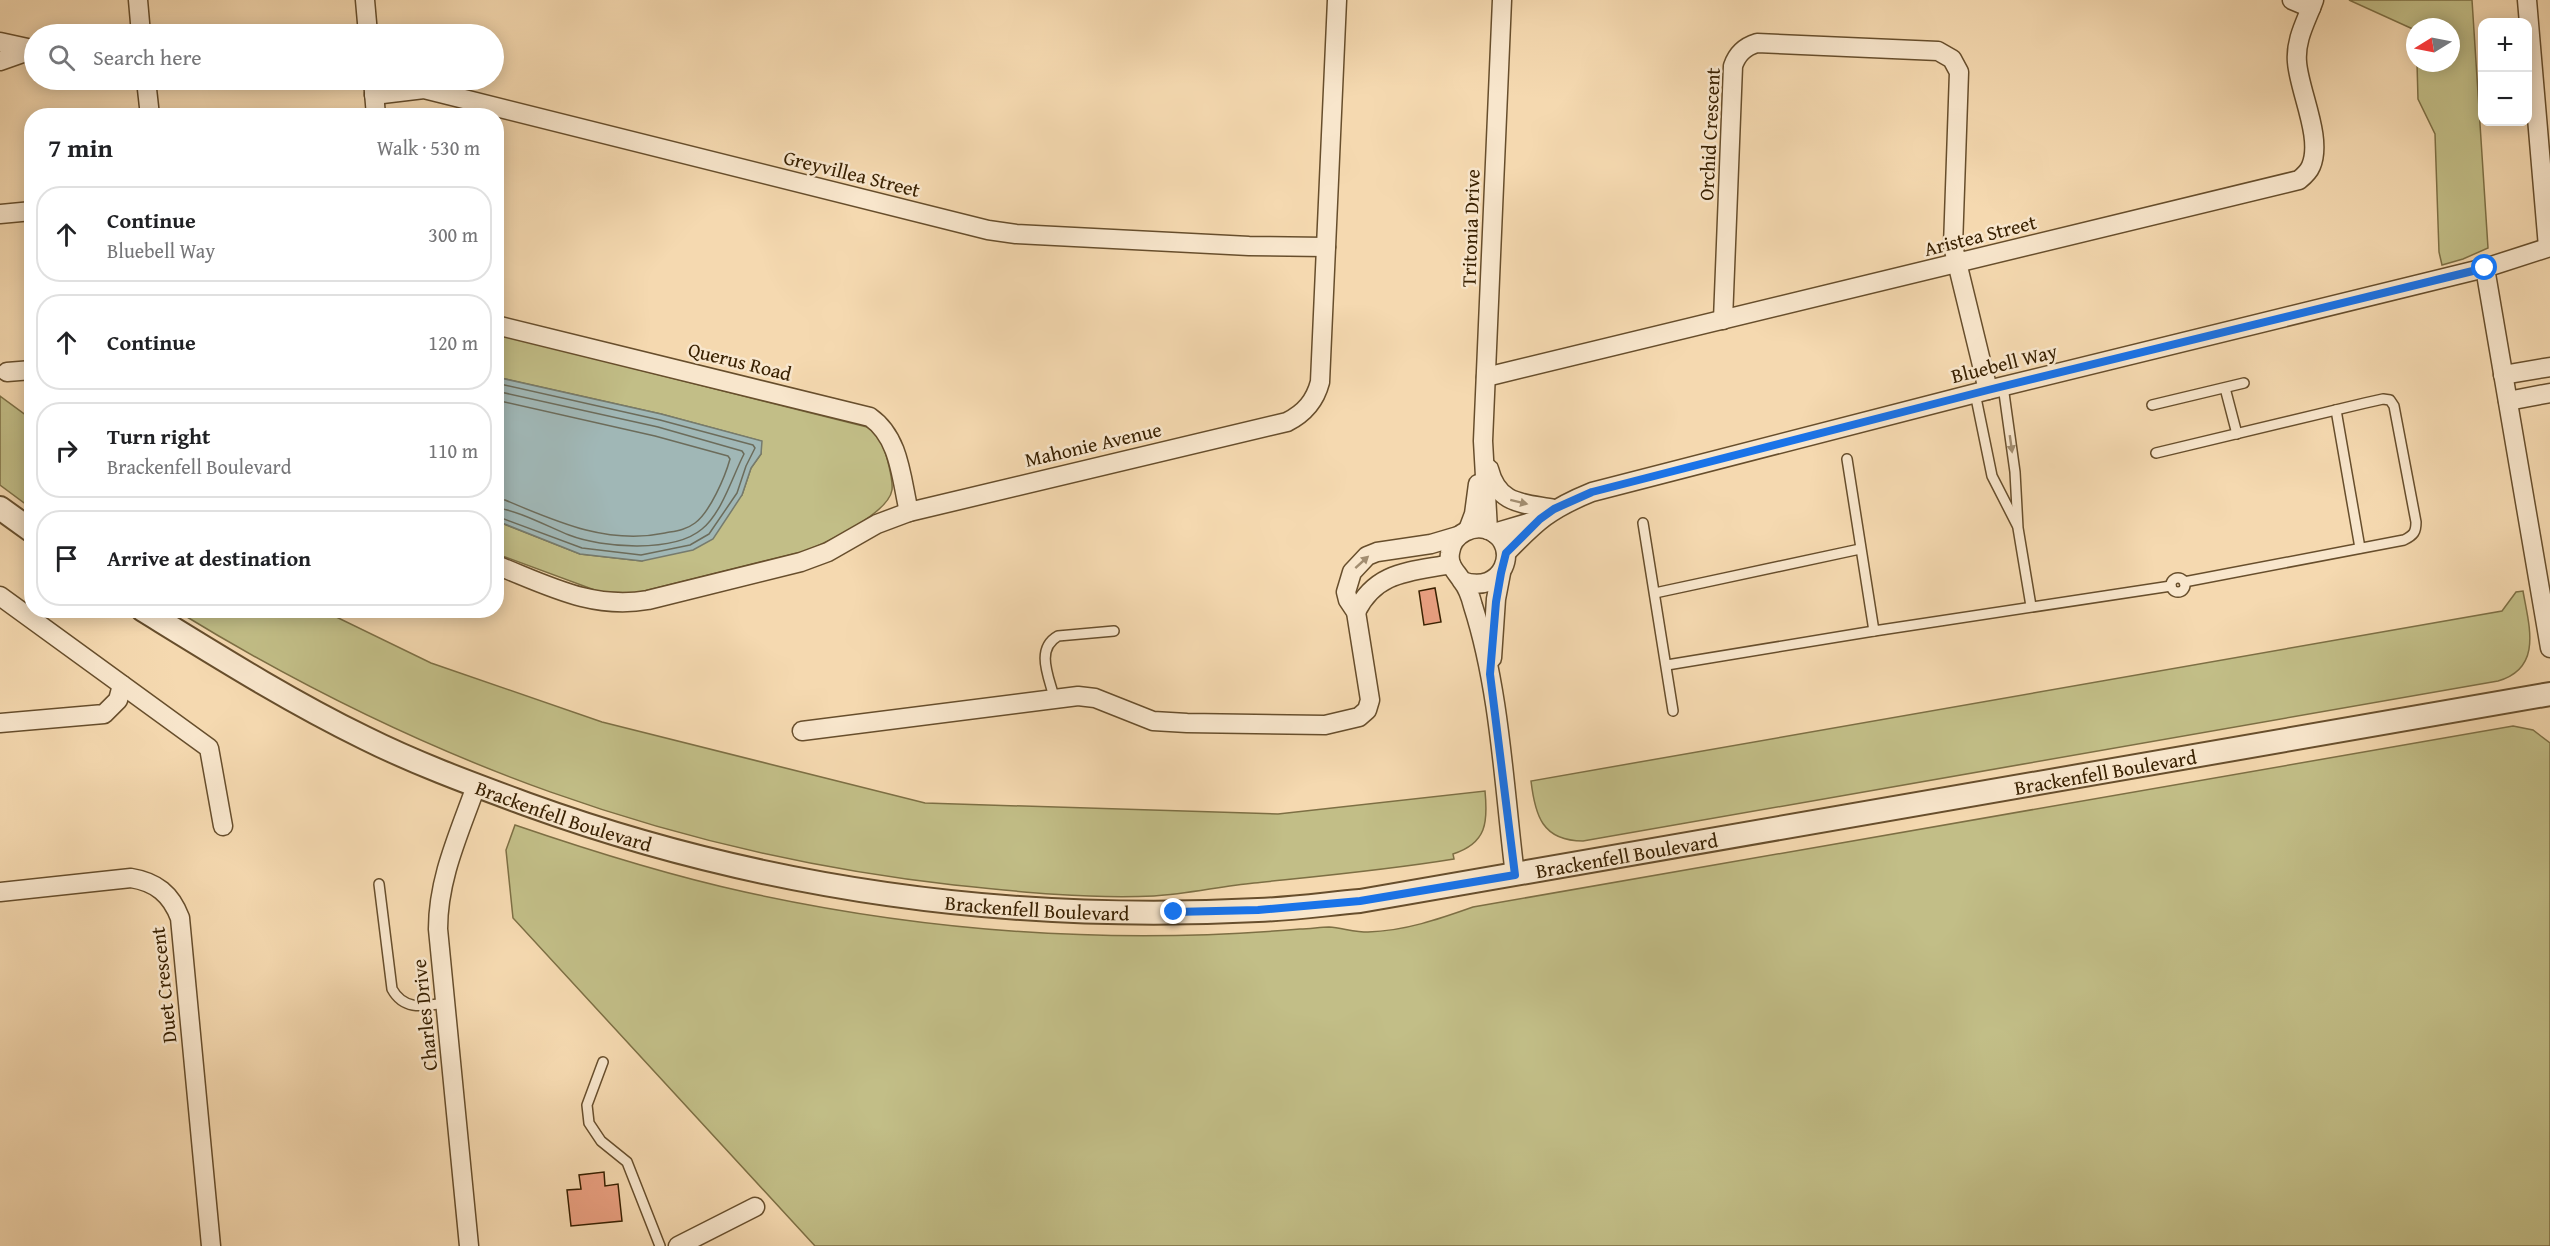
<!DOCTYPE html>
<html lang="en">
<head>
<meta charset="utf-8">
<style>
  body { margin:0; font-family:"Gentium Book Plus",serif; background:#f6f6f6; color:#202124 }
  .controls { position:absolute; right:18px; top:18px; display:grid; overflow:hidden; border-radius:12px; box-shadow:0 3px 15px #0003 }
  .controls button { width:54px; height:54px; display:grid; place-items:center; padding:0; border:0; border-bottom:2px solid #e0e0e0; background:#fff; color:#202124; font:30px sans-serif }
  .compass { position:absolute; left:2406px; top:18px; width:54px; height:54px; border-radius:50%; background:#fff; box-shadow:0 3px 15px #0003; rotate:260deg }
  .stop { position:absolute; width:18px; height:18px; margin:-14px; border:4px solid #1a73e8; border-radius:50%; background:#fff }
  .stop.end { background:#1a73e8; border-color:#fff; box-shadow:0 2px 6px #0008 }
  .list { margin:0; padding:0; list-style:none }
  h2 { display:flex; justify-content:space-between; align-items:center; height:78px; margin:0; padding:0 24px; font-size:26px }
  h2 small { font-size:20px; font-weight:400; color:#757577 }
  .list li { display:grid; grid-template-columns:39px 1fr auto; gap:18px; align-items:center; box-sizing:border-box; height:96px; margin:0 12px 12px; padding:0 12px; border:2px solid #e0e0e0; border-radius:24px }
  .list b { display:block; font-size:22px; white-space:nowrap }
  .list p { margin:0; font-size:20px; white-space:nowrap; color:#757577 }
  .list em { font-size:20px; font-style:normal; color:#757577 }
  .icon { flex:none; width:33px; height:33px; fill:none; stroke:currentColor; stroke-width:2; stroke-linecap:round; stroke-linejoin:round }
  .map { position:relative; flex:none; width:2550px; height:1246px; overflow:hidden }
  .search { position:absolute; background:#fff; box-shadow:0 3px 15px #0003; left:24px; top:24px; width:480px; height:66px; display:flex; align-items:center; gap:15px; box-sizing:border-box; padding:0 21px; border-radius:33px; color:#757577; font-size:22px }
  .panel { position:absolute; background:#fff; box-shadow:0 3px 15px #0003; left:24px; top:108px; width:480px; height:510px; border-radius:24px }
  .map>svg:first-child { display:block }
  .green { fill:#c2be87; stroke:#7d6f44; stroke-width:1.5 }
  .water { fill:#a0b7b6; stroke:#767b6d; stroke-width:1.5 }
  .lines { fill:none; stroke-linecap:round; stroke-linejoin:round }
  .shore { stroke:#6c6c5b; stroke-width:1.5 }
  .building { fill:#eaa081; stroke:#382000; stroke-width:1.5 }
  .service-casing { stroke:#674e2c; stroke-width:12 }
  .minor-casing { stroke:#674e2c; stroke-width:21 }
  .tertiary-casing { stroke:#674e2c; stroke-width:26 }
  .service { stroke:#f8e6cc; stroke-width:9 }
  .minor { stroke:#f8e6cc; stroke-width:18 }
  .tertiary { stroke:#f8e6cc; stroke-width:22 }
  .oneway { fill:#a28d70 }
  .route { stroke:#1a73e8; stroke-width:8 }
  .labels { text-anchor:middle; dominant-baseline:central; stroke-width:5; stroke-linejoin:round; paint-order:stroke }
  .street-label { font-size:20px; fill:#382000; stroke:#f8e6cc }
</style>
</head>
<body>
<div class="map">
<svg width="2550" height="1246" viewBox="0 0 2550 1246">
  <rect width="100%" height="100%" fill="#f5d9b0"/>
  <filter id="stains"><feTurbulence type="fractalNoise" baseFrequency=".00333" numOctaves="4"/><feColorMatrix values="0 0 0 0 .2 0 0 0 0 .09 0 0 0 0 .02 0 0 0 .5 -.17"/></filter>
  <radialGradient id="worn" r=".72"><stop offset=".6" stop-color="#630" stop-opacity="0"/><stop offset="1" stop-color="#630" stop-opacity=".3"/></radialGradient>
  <g class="green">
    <polygon points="2349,0 2472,0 2488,248 2463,259 2442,265 2439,252 2435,134 2418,99 2417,63 2451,63 2451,27 2415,27 2415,30"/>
    <path d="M497,334L867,427C880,436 884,447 888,462C890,471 893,481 892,490C888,514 827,542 806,551L636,593L600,592L497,554L496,521L580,554L642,561L742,495L751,468L761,454V441L661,414L497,377Z"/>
    <polygon points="0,396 31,419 31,508 0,485"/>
    <path d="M2523,591C2529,626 2543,668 2498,681L1583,841C1542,841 1535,815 1531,781L2502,611L2516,592Z"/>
    <path d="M177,611H324L431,663L602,722L925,803L1278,814L1485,791C1488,822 1487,843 1453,854L1454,859C1387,870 1321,876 1254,883C1221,886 1188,894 1154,896C1088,899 1020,892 954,885C670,853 420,760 177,611Z"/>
    <path d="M2513,726L2533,730L2550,743V1246H815L513,918L506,850L515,825C591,851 667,875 745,892C927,932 1114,945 1300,929C1310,929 1320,927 1329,927C1342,928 1355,932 1368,932C1405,931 1439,919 1473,907Z"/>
  </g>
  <polygon class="water" points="496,377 661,414 762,441 761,454 751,468 742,495 713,539 693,550 642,561 580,554 497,521"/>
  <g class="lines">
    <g class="shore">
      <polyline points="496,383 660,420 753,445 755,448 746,466 737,493 709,534 690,545 641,555 582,548 496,516"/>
      <path d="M496,391L658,427L742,451L744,454C733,475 722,513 702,529C674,553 602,548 569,535C551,528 515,509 496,508"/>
      <path d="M496,400L655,436L728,456L730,459C725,477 710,512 695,523C686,530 675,531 665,533C608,545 557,522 505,500L496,499"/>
    </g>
  </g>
  <g class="building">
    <polygon points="1435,588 1441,622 1424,625 1419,591"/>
    <polygon points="604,1172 605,1186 618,1184 622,1221 571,1226 567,1190 581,1189 579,1175"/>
  </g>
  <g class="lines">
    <defs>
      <g id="service">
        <polyline points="2003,386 2015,472 2018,528 2031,606"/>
        <polyline points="2225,388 2237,434"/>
        <polyline points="1975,393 1992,476 2017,525"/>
        <polyline points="2152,405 2244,383"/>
        <polyline points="2336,410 2360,548"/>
        <path d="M2156,453L2365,403L2383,399L2390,400L2394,406L2416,522C2416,532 2414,535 2404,540L2184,582"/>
        <polyline points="1847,459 1874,631 2171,586"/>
        <polyline points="1643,523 1673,711"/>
        <circle cx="2178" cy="585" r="7"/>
        <polyline points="1655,593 1860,549"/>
        <polyline points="1667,665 1874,631"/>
        <path d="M1054,697C1049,677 1035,649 1058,636L1114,631"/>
        <path d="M379,884L392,989C404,1011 424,1006 445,1003"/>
        <polyline points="603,1062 587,1105 589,1123 601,1141 627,1162 660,1246"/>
      </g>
      <g id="minor">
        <polyline points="138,0 141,34"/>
        <polyline points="365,0 368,34"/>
        <polyline points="2292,0 2311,8"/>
        <polyline points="2527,0 2548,247"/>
        <polyline points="0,42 32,49"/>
        <polyline points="0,61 34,49"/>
        <polyline points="146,80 150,116"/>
        <polyline points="373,80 376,116"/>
        <polyline points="374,95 424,89 988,230 1016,234 1249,246 1326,247"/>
        <polyline points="0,214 32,211"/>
        <polyline points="2485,268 2550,648"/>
        <path d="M1723,320L1733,66C1737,54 1744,47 1757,43L1938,51L1952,59L1959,72L1953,246L1988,390"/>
        <path d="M496,325L870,417C900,438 901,478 909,512"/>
        <polyline points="7,372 32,370"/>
        <polyline points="2503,375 2550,367"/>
        <path d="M1486,377L2299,180C2304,176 2309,171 2311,166C2323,138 2299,91 2297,62C2295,39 2307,20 2314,0"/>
        <polyline points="2508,401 2550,393"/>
        <path d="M1489,469C1498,505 1523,503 1554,509"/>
        <polyline points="1468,530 1474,514 1478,484"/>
        <polyline points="1488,530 1483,441 1502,0"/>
        <polyline points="1494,533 1538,520"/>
        <path d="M1506,553C1537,521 1550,509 1592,492L1988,390L2485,268L2550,247"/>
        <path d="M496,565C547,585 592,610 648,600L801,562L828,552L877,524L909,512L1287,422C1305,413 1315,401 1320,382L1337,0"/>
        <path d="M1462,581C1503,596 1521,547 1491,531C1474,523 1452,534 1450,553C1448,566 1456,571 1462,581C1467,587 1471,598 1473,606C1500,690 1504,788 1515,875"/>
        <polyline points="0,596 209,748 223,826"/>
        <path d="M1356,612C1376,571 1410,572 1451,564"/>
        <polyline points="1492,658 1496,599 1501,573"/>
        <polyline points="0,723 104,714 118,700 122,685"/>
        <polyline points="802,731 1078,696 1095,698 1153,721 1187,723 1325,725 1359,717 1367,710 1370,700 1356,612 1348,600 1346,592 1352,572 1367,556 1377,552 1431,544 1458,536"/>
        <path d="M0,892L131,878C156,882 171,894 180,918L211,1246"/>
        <path d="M469,1246L438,929C438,878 459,834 476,786"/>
        <polyline points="678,1246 755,1207"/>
      </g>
      <g id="tertiary">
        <polyline points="0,508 32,531"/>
        <path id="s1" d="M143,610C216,655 289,701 365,738C417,764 472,784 526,804C761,889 1008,923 1258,910C1292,909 1326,904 1360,901L2550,694"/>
      </g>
    </defs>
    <use href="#service" class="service-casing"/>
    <use href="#minor" class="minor-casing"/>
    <use href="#tertiary" class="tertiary-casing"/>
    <use href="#service" class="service"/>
    <use href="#minor" class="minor"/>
    <use href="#tertiary" class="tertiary"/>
  </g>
  <defs><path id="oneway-solid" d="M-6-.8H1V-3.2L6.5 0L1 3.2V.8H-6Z" transform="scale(1.5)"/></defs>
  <g class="oneway">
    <use href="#oneway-solid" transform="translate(2011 444) rotate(82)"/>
    <use href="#oneway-solid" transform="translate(1519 502) rotate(14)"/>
    <use href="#oneway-solid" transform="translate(1362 562) rotate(-42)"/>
  </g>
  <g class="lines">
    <polyline class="route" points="1174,912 1258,910 1360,901 1515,875 1490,674 1496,602 1501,573 1506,553 1540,519 1554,509 1592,492 1988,390 2485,268"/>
  </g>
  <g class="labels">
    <g class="street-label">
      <text transform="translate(1709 134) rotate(-87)">Orchid Crescent</text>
      <text transform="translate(852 173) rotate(14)">Greyvillea Street</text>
      <text transform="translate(1470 228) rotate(-88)">Tritonia Drive</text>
      <text transform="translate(1980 235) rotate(-14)">Aristea Street</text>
      <text transform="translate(740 361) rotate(14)">Querus Road</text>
      <text transform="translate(2004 363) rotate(-14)">Bluebell Way</text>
      <text transform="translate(1093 444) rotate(-13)">Mahonie Avenue</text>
      <text stroke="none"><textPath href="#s1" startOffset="2034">Brackenfell Boulevard</textPath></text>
      <text stroke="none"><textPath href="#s1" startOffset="470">Brackenfell Boulevard</textPath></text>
      <text stroke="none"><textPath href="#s1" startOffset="1548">Brackenfell Boulevard</textPath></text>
      <text stroke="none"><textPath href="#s1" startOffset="954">Brackenfell Boulevard</textPath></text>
      <text transform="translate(163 985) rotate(-96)">Duet Crescent</text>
      <text transform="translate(424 1015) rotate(-96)">Charles Drive</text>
    </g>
  </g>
  <rect width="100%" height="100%" filter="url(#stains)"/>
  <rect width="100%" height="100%" fill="url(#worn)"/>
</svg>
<div class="controls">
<button>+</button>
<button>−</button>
</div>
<svg class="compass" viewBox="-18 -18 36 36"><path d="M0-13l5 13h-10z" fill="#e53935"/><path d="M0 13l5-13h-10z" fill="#757577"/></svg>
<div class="stop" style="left:2485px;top:268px"></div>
<div class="stop end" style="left:1174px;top:912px"></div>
<div class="search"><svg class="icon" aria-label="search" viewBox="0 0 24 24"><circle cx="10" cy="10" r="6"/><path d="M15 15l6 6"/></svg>Search here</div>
<section class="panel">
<h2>7 min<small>Walk · 530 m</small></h2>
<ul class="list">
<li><svg class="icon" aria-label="ahead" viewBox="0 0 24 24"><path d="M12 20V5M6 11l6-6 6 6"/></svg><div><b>Continue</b><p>Bluebell Way</p></div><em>300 m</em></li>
<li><svg class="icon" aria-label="ahead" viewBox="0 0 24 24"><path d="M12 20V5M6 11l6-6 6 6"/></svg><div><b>Continue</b></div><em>120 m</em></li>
<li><svg class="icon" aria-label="right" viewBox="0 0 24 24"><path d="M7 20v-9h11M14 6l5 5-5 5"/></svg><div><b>Turn right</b><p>Brackenfell Boulevard</p></div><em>110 m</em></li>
<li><svg class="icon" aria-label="arrive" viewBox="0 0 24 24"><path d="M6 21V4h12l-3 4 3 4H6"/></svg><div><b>Arrive at destination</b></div></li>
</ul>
</section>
</div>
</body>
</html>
